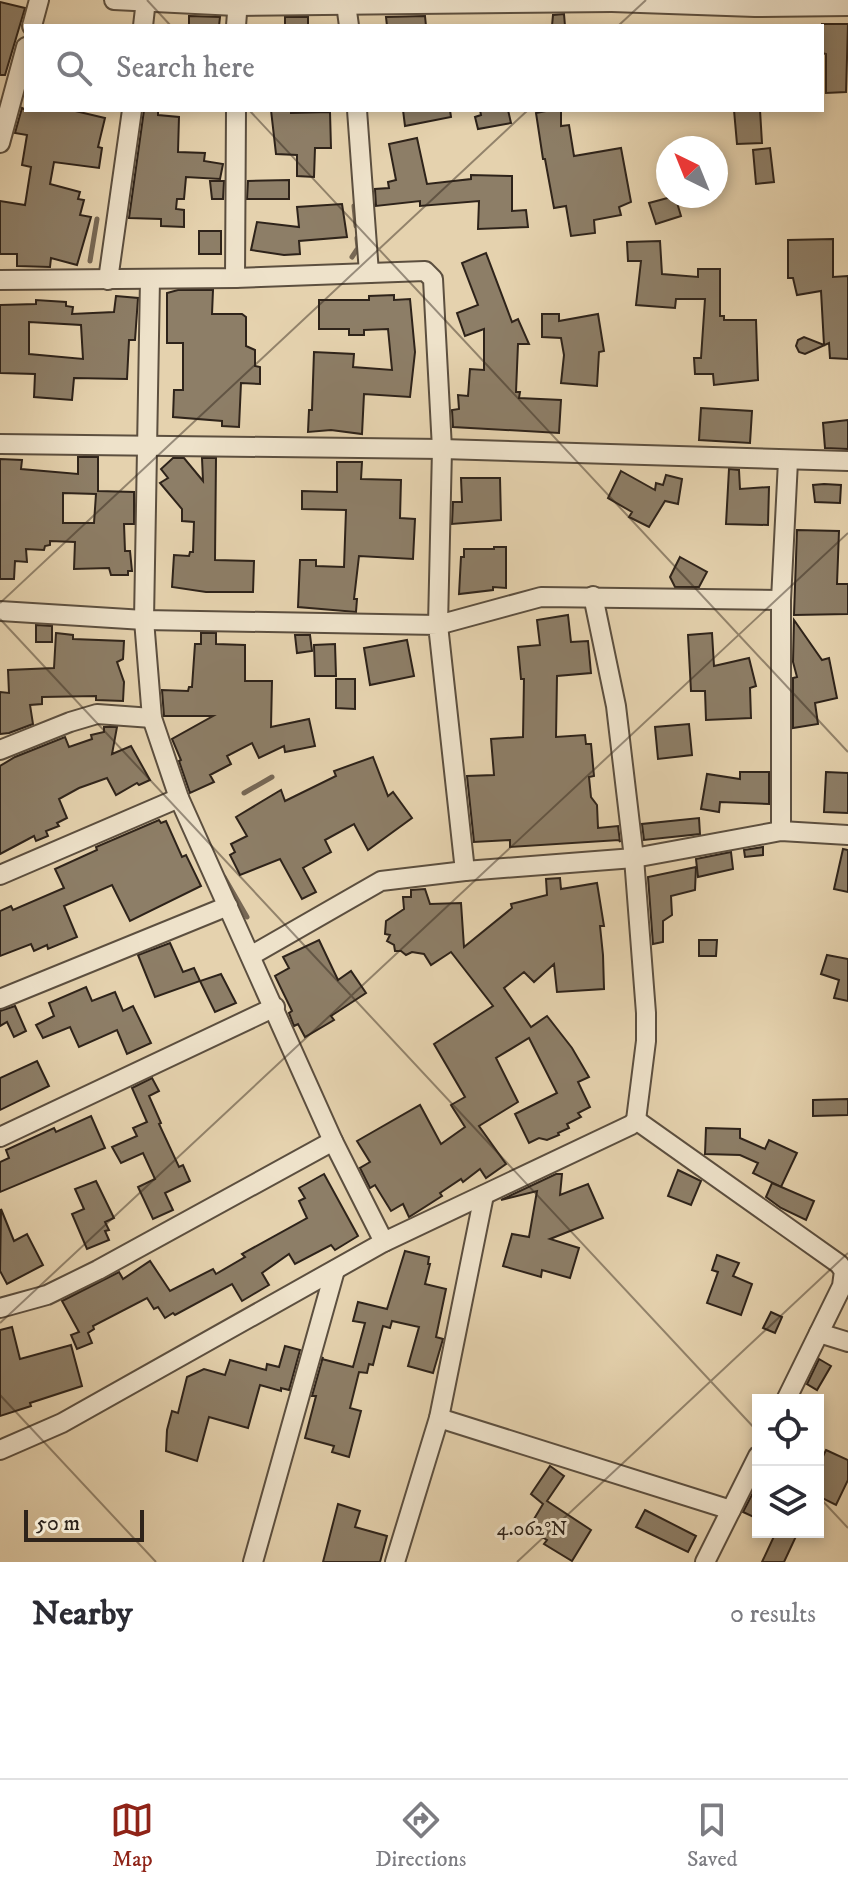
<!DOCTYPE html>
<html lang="en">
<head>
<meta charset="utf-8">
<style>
  body { margin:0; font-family:"IM FELL DW Pica",serif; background:#f2f2f3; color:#2b2b33 }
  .controls { position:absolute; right:24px; bottom:24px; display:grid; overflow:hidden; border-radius:0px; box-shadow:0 4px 12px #0003 }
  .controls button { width:72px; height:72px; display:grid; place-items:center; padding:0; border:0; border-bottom:2px solid #e1e1e2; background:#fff; color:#2b2b33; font:40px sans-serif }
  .compass { position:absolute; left:656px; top:136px; width:72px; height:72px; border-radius:50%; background:#fff; box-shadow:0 4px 12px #0003; rotate:317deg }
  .scale { position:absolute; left:24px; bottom:20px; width:120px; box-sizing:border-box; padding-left:8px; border:4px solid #2e231a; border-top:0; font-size:22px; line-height:28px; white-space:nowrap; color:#2e231a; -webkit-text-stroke:6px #eee2ca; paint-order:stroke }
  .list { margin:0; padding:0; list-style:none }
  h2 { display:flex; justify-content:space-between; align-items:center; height:104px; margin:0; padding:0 32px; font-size:34px }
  h2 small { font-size:26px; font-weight:400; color:#7c7c81 }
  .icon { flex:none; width:44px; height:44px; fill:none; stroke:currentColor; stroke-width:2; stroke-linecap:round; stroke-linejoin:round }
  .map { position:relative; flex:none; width:848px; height:1562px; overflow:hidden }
  .search { position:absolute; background:#fff; box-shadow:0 4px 12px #0003; left:24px; right:24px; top:24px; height:88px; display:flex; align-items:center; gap:20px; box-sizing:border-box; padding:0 28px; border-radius:0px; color:#7c7c81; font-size:30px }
  .sheet { height:216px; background:#fff }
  nav { display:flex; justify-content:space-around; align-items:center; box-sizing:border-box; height:112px; border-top:2px solid #e1e1e2; background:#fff; font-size:22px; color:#7c7c81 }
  nav a { display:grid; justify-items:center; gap:4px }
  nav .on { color:#8f2418 }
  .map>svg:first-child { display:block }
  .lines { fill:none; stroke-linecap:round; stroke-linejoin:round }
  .stream { stroke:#776855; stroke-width:5 }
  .building { fill:#8d7e67; stroke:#2e231a; stroke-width:2; fill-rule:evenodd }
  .street-casing { stroke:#5c4f3f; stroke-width:22 }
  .street { stroke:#eee2ca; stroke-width:18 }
  .ticks { fill:none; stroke:#2e231a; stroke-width:2; stroke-opacity:0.45 }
  .ticks-label { font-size:20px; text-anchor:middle; fill:#2e231a; stroke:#eee2ca; stroke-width:6; stroke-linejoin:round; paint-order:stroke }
</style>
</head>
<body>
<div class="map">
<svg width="848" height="1562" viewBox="0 0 848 1562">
  <rect width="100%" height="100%" fill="#e5d2ae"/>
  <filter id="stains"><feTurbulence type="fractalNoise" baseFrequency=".0025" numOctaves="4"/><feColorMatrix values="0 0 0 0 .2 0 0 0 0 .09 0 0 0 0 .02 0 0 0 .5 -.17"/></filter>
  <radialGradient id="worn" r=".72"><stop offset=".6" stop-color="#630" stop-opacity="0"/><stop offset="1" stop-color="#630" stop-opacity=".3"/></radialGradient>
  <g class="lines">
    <g class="stream">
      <polyline points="354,206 356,226"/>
      <polyline points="352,257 358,248 357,238"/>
      <polyline points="90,261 97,219"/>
      <polyline points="244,793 272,777"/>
      <polyline points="224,877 247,917"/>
    </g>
  </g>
  <g class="building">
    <polygon points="0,2 25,8 5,75 0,75"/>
    <polygon points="564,14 565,26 552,26 553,15"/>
    <polygon points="189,16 220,17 219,26 189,26"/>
    <polygon points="425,16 426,26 387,26 386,17"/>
    <rect x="285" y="17" width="23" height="9"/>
    <polygon points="822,24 848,24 846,92 826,93 826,54 822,53"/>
    <polygon points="22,108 26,110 71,110 105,118 98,147 102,148 99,168 54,162 50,184 80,192 78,199 84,200 80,215 91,217 77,265 51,258 50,267 17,266 17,254 0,254 0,201 25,205 31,167 22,165 27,135 15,133"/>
    <polygon points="144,110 158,110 158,115 179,117 178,152 205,153 204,161 223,164 220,179 186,177 184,199 177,199 176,209 184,210 184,227 161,226 161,219 129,218"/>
    <polygon points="271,110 291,110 291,113 330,112 331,148 315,148 314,177 297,176 297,155 276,154"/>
    <polygon points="403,110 450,110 451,117 405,126"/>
    <polygon points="480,110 508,110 511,123 478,129 475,117 481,115"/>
    <polygon points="551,110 561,110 561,126 569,125 574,156 621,148 631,202 619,207 621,215 594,220 595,233 571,236 566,206 554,208 545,159 543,159 536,113"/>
    <polygon points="734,110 760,110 762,143 737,144"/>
    <polygon points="417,138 427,184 471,179 471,175 512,176 512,211 526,210 528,227 478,229 479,201 420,206 420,201 376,206 375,189 389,188 388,182 396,180 389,144"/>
    <polygon points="770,148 774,182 756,184 753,150"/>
    <polygon points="289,180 289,199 247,199 248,181"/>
    <polygon points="210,181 224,181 223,199 212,199"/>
    <polygon points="675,196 681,216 656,224 649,203"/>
    <polygon points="342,204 347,237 299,241 300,254 284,255 251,250 257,222 299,227 297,207"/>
    <rect x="199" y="231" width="22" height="23"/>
    <polygon points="833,239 833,277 848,276 848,359 830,358 829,343 805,354 799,352 796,346 798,340 804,337 824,345 821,291 797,295 793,278 788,278 788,240"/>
    <polygon points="660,241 662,274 698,277 698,269 720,269 720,316 724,316 724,320 756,320 758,380 714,385 713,374 695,374 694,358 701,358 705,299 676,299 675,308 636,305 641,261 628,261 627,242"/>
    <polygon points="486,253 512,322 518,319 529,344 518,344 516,392 520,392 519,398 561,400 559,433 453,427 452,410 459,409 458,395 468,396 470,369 484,370 484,329 465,336 457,313 478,305 462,263"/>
    <polygon points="213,290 212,314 242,314 246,317 246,346 255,350 255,366 260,367 260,384 241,383 239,427 222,426 222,421 173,417 174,390 183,390 183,343 167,343 167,293 178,290"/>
    <polygon points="394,295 394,300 410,299 415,352 410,397 364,394 362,434 331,430 308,432 309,410 312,410 314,352 354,354 353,367 392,370 388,329 364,330 364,335 349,335 349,329 319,329 319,300 369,300 369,296"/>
    <path d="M116,296L138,298L135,340H129L127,379L74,378L72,400L34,397L35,374L0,373V305L36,304V300L66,302V306L73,307L72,314L114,312ZM29,322L81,325L83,359L29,354Z"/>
    <polygon points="542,314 559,314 559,321 598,314 604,351 599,352 597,386 561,383 564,355 561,338 542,337"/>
    <polygon points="701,408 752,411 750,443 699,440"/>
    <polygon points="848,420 848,449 825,448 823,423"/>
    <path d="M78,457H98V491L134,492V524H124L125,551H130L132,571H128V575H111L109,568L74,569L75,542L50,541V545L45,546L44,550L26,549L27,562L15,561L14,579H0V459L22,460L21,469L78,474ZM63,493L96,494L94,523H63Z"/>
    <polygon points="173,458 184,458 203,481 202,458 216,458 215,560 254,561 253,592 206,592 172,587 174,555 189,556 190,552 193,552 194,522 182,521 182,509 160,483 168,478 161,469"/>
    <polygon points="337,462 362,462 361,479 401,480 400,518 415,519 413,559 359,556 354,599 357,599 356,612 298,607 300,560 316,560 316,566 344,567 346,510 302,509 302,491 337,492"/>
    <polygon points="729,469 739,470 740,489 769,487 768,525 726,524"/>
    <polygon points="621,471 655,490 656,483 663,485 666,475 682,479 678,504 665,501 649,527 629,517 632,512 608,498"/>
    <polygon points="461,478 500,478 501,520 452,524 453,502 462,502"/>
    <polygon points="824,484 841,485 840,503 815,502 813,485"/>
    <polygon points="797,530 839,531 837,584 848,584 848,614 794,615"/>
    <polygon points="494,547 506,547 506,588 493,587 493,590 459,594 461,557 464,557 464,549 494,549"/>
    <polygon points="680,557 707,572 699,587 675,587 670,577"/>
    <polygon points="568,615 571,642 588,641 591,673 557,676 556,737 585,735 586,744 591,744 594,776 589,777 591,797 597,805 598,828 618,826 620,842 619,840 510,847 510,840 474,842 467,776 494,775 491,739 523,737 524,679 521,679 518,647 540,645 537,620"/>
    <polygon points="794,620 822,660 829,658 837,698 815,703 818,724 793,728 793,678 797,677 793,662"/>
    <polygon points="36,625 52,626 52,642 36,642"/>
    <polygon points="56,633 73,635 73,639 124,641 123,659 117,662 124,682 123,701 96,700 96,696 42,697 42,704 30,705 33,724 9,733 0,734 0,692 9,693 8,670 54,668"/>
    <polygon points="201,633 216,633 216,644 245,645 245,681 272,681 271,727 309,719 315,746 285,752 284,746 259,758 252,743 227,756 231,764 210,775 214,782 190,793 179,761 181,760 172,739 213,716 164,716 162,690 188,691 189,687 192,687 195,644 201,644"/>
    <polygon points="712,633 714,666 749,658 756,686 750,688 751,718 706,720 705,691 691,691 688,635"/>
    <polygon points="295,635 310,635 312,651 297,653"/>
    <polygon points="407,640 414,676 370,685 364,648"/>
    <polygon points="335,644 336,676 315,676 314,645"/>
    <polygon points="336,679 355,679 355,709 336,708"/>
    <polygon points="689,724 692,755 658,759 655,727"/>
    <polygon points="104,727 117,727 112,754 131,746 150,780 139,785 137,783 116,795 107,778 79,788 59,799 67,818 57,823 59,826 46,831 48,836 36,841 34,836 0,854 0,766 15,757 65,737 69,747 92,739 91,735 104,732"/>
    <polygon points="373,757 388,796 393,792 412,818 368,850 354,824 325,840 331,852 303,868 316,892 302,899 280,859 240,875 230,855 235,852 231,844 247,836 236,817 281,790 285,801 336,776 334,771"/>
    <polygon points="740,772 769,772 769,804 720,802 719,812 701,809 707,774 740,779"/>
    <polygon points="826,772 848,773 848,813 824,812"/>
    <polygon points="699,818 700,834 644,840 642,824"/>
    <polygon points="159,820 161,823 166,821 182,857 186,855 201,886 130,921 112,885 64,906 77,937 48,949 47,945 34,951 31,944 0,956 0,911 11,906 13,910 64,888 55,869 97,850 96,847"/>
    <polygon points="763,847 763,855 745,857 744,850"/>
    <polygon points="843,849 848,850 848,892 834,889"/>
    <polygon points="731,852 733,869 698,877 696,859"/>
    <polygon points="696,867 695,890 671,896 672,915 663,921 663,942 653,944 648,877"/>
    <polygon points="560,878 561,889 597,883 604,926 600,926 603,955 604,989 557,992 554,964 534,982 524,972 504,988 531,1027 547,1016 572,1048 589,1077 578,1082 590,1107 578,1113 581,1117 567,1124 569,1128 558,1133 559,1135 547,1140 539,1138 529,1143 515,1114 557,1093 529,1038 496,1058 518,1102 479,1126 506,1164 486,1178 480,1169 463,1182 461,1179 440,1193 442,1196 409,1217 403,1204 391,1211 375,1185 370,1188 360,1168 370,1162 357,1141 420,1105 441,1144 465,1127 451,1105 465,1097 434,1044 493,1006 451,952 431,965 424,954 412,952 406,955 401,951 395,951 394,945 387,941 390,935 385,934 386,921 404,909 403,897 411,897 411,890 425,889 430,904 461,903 464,947 512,908 511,904 547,895 546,879"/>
    <polygon points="319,940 338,980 351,971 366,993 331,1016 334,1020 305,1037 298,1024 294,1026 289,1013 292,1011 275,976 289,968 283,957"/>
    <polygon points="699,940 717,940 716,956 699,956"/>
    <polygon points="170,943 183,972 194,968 200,981 155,997 138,955"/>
    <polygon points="827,955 848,959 848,1001 834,998 839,980 821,974"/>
    <polygon points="221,974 236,1003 215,1012 200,981"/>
    <polygon points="86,987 92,1001 115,992 123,1011 133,1006 151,1043 127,1054 117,1030 79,1047 70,1027 43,1038 36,1025 54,1016 49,1003"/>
    <polygon points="15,1006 26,1031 14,1037 7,1022 0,1026 0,1011"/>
    <polygon points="37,1061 49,1086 0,1110 0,1078"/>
    <polygon points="152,1078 159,1091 149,1096 161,1123 159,1124 179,1167 183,1165 190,1181 165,1193 173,1210 153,1219 138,1187 155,1179 143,1153 121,1163 112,1147 137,1136 133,1128 147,1122 132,1088"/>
    <polygon points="848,1099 848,1115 813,1116 813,1100"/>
    <polygon points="91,1116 105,1148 0,1192 0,1162 9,1158 6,1150 54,1128 56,1132"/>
    <polygon points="706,1128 740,1129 740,1138 765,1149 769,1140 797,1153 781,1187 753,1173 758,1163 740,1155 705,1154"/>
    <polygon points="678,1170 701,1181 691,1205 668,1196"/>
    <polygon points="324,1174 358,1236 335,1250 331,1245 295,1264 289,1254 262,1273 269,1285 242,1301 232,1284 175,1315 173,1313 165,1318 158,1307 154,1309 147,1298 93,1326 94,1329 88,1333 92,1343 77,1349 71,1335 79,1332 62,1301 119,1272 123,1279 150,1261 170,1291 213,1269 216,1274 245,1257 242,1254 307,1218 299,1201 305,1198 299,1188"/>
    <polygon points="556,1174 562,1174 560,1195 588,1184 603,1218 550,1239 579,1248 570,1278 542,1270 541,1277 503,1266 512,1234 529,1237 537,1191 501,1200"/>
    <polygon points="96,1181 114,1218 105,1222 109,1230 105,1231 109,1240 87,1249 72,1214 84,1209 75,1189"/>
    <polygon points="772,1183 814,1201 806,1220 781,1208 766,1197"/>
    <polygon points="1,1209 14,1241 27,1234 43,1265 7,1284 0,1271"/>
    <polygon points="405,1251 429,1257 428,1264 430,1264 425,1284 446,1289 436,1337 443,1339 433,1373 408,1366 419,1327 392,1321 390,1328 383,1326 373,1365 369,1364 367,1373 359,1372 350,1408 361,1411 349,1457 332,1452 334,1446 305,1438 316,1396 312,1396 323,1357 322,1359 353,1367 365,1323 353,1321 358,1302 387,1309"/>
    <polygon points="717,1255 739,1263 733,1276 752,1284 741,1315 707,1303 718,1272 712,1270"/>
    <polygon points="771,1312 782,1317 775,1333 763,1328"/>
    <polygon points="12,1327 20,1359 71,1345 82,1386 30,1403 31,1406 0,1416 0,1330"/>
    <polygon points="285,1346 300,1350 289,1390 281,1388 281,1391 260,1385 248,1428 209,1417 197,1461 166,1451 167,1430 172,1411 178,1413 187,1377 204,1369 225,1375 230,1360 266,1370 267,1364 279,1367"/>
    <polygon points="819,1359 831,1366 817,1390 807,1384"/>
    <polygon points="826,1450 848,1460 848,1480 836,1505 818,1496 818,1467"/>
    <polygon points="550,1466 564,1476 547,1501 591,1530 572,1561 544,1544 547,1540 528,1529 543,1504 531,1494"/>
    <polygon points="758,1483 758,1519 743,1512"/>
    <polygon points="338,1504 360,1511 355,1527 387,1536 380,1562 323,1562"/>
    <polygon points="645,1510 696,1536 688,1552 636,1527"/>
    <polygon points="776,1532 798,1532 784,1562 762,1562"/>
  </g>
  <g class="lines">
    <defs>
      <g id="street">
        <polyline points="114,0 236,6 612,2 611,0"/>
        <polyline points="612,2 755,7 848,6"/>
        <polyline points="346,4 349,26"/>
        <polyline points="32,26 39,0"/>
        <polyline points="143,26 146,0"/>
        <polyline points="236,26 238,0"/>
        <polyline points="357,110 369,273"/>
        <polyline points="0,143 26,47"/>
        <polyline points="235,278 236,110"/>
        <polyline points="150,279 144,620 152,718 179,798 333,1141 384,1242"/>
        <polyline points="0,280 235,278 425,271 433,279 442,449 438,625 541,597 781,600"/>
        <polyline points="108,280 132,110"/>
        <polyline points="0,444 442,449 848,461"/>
        <polyline points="0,611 144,620 438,625 465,871"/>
        <polyline points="0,750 70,722 97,714 152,718"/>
        <polyline points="781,831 781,600 788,461"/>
        <polyline points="0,875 179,798"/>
        <polyline points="252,955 381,881 465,871 634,858 781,831 848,835"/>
        <polyline points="0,999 228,906"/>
        <polyline points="636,1120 839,1264 844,1271 842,1286 786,1400"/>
        <polyline points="0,1137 275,1007"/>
        <polyline points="0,1308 47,1295 98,1270 333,1141"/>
        <polyline points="819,1333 848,1342"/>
        <polyline points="439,1418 731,1510"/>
        <polyline points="0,1450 62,1423 384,1242 631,1125 636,1120 646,1041 646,1013 634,858 616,706 593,596"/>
        <polyline points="253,1562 335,1270"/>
        <polyline points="395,1562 439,1418 484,1195"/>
        <polyline points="705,1562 758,1456"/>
      </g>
    </defs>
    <use href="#street" class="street-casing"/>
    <use href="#street" class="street"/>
  </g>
  <path class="ticks" d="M147,0L171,26M618,26L646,0M249,110L848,752M0,603L528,110M0,619L758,1432M0,1323L848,533M0,1395L156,1562M818,1496L848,1528M517,1562L848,1253"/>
  <g class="ticks-label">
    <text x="532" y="1535">4.062°N</text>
  </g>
  <rect width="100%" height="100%" filter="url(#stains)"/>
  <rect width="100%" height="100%" fill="url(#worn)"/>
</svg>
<div class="controls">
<button><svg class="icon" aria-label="locate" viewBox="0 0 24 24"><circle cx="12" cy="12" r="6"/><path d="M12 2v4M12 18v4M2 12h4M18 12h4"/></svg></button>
<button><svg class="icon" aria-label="layers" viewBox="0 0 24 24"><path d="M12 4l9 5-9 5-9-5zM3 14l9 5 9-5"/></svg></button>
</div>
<svg class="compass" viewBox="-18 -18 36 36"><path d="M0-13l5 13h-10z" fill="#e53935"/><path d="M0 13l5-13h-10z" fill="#7c7c81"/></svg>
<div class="scale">50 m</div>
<div class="search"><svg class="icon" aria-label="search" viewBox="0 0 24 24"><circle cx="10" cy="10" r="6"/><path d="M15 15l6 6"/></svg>Search here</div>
</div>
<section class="sheet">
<h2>Nearby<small>0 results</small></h2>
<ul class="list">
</ul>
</section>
<nav>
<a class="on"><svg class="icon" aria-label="map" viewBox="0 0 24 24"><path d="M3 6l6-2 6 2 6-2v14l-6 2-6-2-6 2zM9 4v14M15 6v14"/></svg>Map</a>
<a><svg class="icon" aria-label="directions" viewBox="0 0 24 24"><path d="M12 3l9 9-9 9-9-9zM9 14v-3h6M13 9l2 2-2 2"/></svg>Directions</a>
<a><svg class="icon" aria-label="saved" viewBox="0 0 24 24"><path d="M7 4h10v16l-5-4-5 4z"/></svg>Saved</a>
</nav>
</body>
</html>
